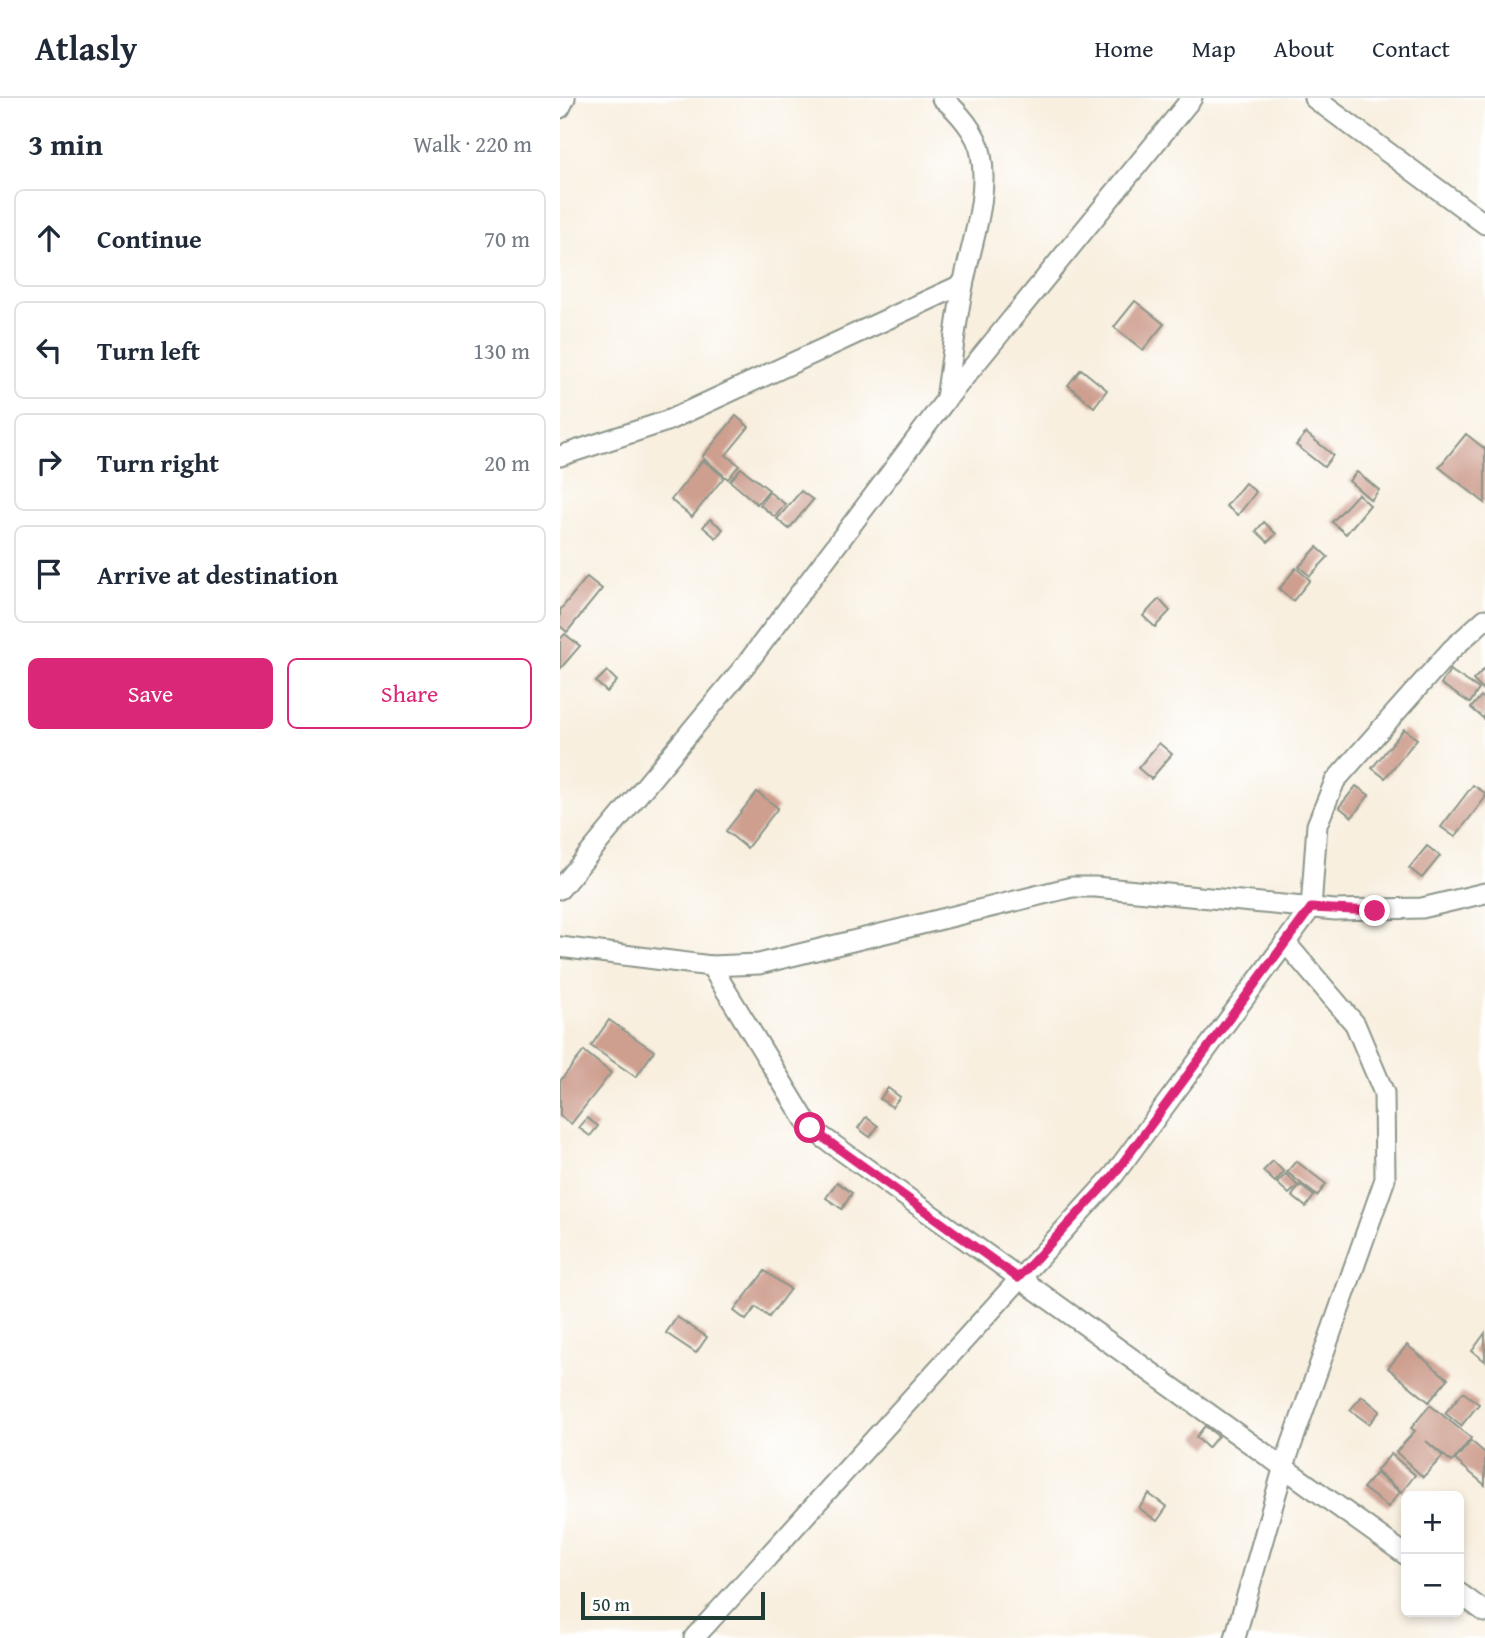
<!DOCTYPE html>
<html lang="en">
<head>
<meta charset="utf-8">
<style>
  body { margin:0; font-family:"Gentium Book Plus",serif; background:#f2f2f3; color:#1f2937 }
  .controls { position:absolute; right:21px; bottom:21px; display:grid; overflow:hidden; border-radius:10px; box-shadow:0 4px 10px #0003 }
  .controls button { width:63px; height:63px; display:grid; place-items:center; padding:0; border:0; border-bottom:2px solid #e0e1e3; background:#fff; color:#1f2937; font:35px sans-serif }
  .scale { position:absolute; left:21px; bottom:18px; width:184px; box-sizing:border-box; padding-left:7px; border:4px solid #1f3d34; border-top:0; font-size:19px; line-height:24px; white-space:nowrap; color:#1f3d34; -webkit-text-stroke:5px #fff; paint-order:stroke }
  .stop { position:absolute; width:21px; height:21px; margin:-16px; border:5px solid #db2777; border-radius:50%; background:#fff }
  .stop.end { background:#db2777; border-color:#fff; box-shadow:0 2px 7px #0008 }
  .list { margin:0; padding:0; list-style:none }
  h2 { display:flex; justify-content:space-between; align-items:center; height:91px; margin:0; padding:0 28px; font-size:30px }
  h2 small { font-size:23px; font-weight:400; color:#747a83 }
  .list li { display:grid; grid-template-columns:46px 1fr auto; gap:21px; align-items:center; box-sizing:border-box; height:98px; margin:0 14px 14px; padding:0 14px; border:2px solid #e0e1e3; border-radius:10px }
  .list b { display:block; font-size:26px; white-space:nowrap }
  .list em { font-size:23px; font-style:normal; color:#747a83 }
  .actions { display:flex; gap:14px; padding:21px 28px }
  .actions a { flex:1; padding:16px 0; border:2px solid #db2777; border-radius:10px; text-align:center; font-size:24px; color:#db2777 }
  .actions .main { background:#db2777; color:#fff }
  .icon { flex:none; width:38px; height:38px; fill:none; stroke:currentColor; stroke-width:2; stroke-linecap:round; stroke-linejoin:round }
  .map { position:relative; flex:none; width:925px; height:1540px; overflow:hidden }
  header { display:flex; align-items:center; gap:42px; box-sizing:border-box; height:98px; padding:0 35px; background:#fff; border-bottom:2px solid #e0e1e3 }
  header strong { font-size:33px }
  nav { display:flex; gap:38px; margin-inline-start:auto; font-size:24px }
  main { display:flex }
  aside { flex:1; background:#fff }
  .map>svg:first-child { display:block }
  .building { fill:#ce9f8f }
  .lines { fill:none; stroke-linecap:round; stroke-linejoin:round }
  .street-casing { stroke:#8c968a; stroke-width:23 }
  .street { stroke:#fff; stroke-width:19 }
  .route { stroke:#db2777; stroke-width:9 }
</style>
</head>
<body>
<header>
<strong>Atlasly</strong>
<nav><a>Home</a><a>Map</a><a>About</a><a>Contact</a></nav>
</header>
<main>
<aside>
<h2>3 min<small>Walk · 220 m</small></h2>
<ul class="list">
<li><svg class="icon" aria-label="ahead" viewBox="0 0 24 24"><path d="M12 20V5M6 11l6-6 6 6"/></svg><div><b>Continue</b></div><em>70 m</em></li>
<li><svg class="icon" aria-label="left" viewBox="0 0 24 24"><path d="M17 20v-9H6M10 6l-5 5 5 5"/></svg><div><b>Turn left</b></div><em>130 m</em></li>
<li><svg class="icon" aria-label="right" viewBox="0 0 24 24"><path d="M7 20v-9h11M14 6l5 5-5 5"/></svg><div><b>Turn right</b></div><em>20 m</em></li>
<li><svg class="icon" aria-label="arrive" viewBox="0 0 24 24"><path d="M6 21V4h12l-3 4 3 4H6"/></svg><div><b>Arrive at destination</b></div></li>
</ul>
<div class="actions"><a class="main">Save</a><a>Share</a></div>
</aside>
<div class="map">
<svg width="925" height="1540" viewBox="0 0 925 1540">
  <rect width="100%" height="100%" fill="#fff"/>
  <filter id="ink" filterUnits="userSpaceOnUse"><feTurbulence type="fractalNoise" baseFrequency=".0143" numOctaves="2"/><feDisplacementMap in="SourceGraphic" scale="14" xChannelSelector="R" yChannelSelector="G"/><feConvolveMatrix kernelMatrix="1 2 1 2 8 2 1 2 1" color-interpolation-filters="sRGB"/></filter>
  <filter id="wash" filterUnits="userSpaceOnUse"><feTurbulence type="fractalNoise" baseFrequency=".00686" numOctaves="4" result="noise"/><feDisplacementMap in="SourceGraphic" scale="28" xChannelSelector="R" yChannelSelector="G"/><feGaussianBlur stdDeviation="1.57" result="paint"/><feColorMatrix in="noise" values="0 0 0 0 0 0 0 0 0 0 0 0 0 0 0 0 0 1.4 0 .05"/><feComposite in="paint" operator="in"/></filter>
  <g filter="url(#wash)">
    <rect width="100%" height="100%" fill="#f8efdf"/>
    <g id="blocks">
      <g class="building">
        <polygon points="575,203 604,226 583,252 554,229"/>
        <polygon points="521,271 547,292 534,309 508,287"/>
        <polygon points="176,318 189,329 166,357 179,367 168,381 142,359"/>
        <polygon points="746,335 773,357 764,369 736,347"/>
        <polygon points="906,336 925,351 925,405 879,369"/>
        <polygon points="143,362 164,379 132,419 111,402"/>
        <polygon points="181,370 209,392 197,406 170,383"/>
        <polygon points="797,374 819,392 811,402 789,383"/>
        <polygon points="685,385 696,394 678,417 666,408"/>
        <polygon points="241,393 253,402 229,431 217,421"/>
        <polygon points="209,394 225,406 215,419 200,407"/>
        <polygon points="798,396 810,407 786,436 772,424"/>
        <polygon points="150,421 163,431 156,440 143,429"/>
        <polygon points="704,424 716,436 708,444 696,433"/>
        <polygon points="757,449 768,459 750,478 739,469"/>
        <polygon points="736,470 750,482 733,503 719,491"/>
        <polygon points="27,479 42,491 7,534 0,528 0,512"/>
        <polygon points="599,501 610,513 595,529 583,518"/>
        <polygon points="5,536 20,548 0,571 0,541"/>
        <polygon points="925,570 925,587 922,591 913,582"/>
        <polygon points="890,572 919,591 910,605 881,586"/>
        <polygon points="47,573 57,583 47,594 36,584"/>
        <polygon points="921,598 925,602 924,621 911,610"/>
        <polygon points="844,631 857,641 825,680 812,670"/>
        <polygon points="599,645 612,656 591,681 578,670"/>
        <polygon points="913,687 925,695 925,700 895,739 881,729"/>
        <polygon points="796,688 809,697 792,719 779,709"/>
        <polygon points="197,694 218,710 187,750 166,733"/>
        <polygon points="867,748 880,758 862,780 849,770"/>
        <polygon points="49,922 94,953 76,979 31,948"/>
        <polygon points="24,953 51,975 11,1026 0,1018 0,983"/>
        <polygon points="328,990 340,999 332,1009 320,1001"/>
        <polygon points="306,1019 318,1028 310,1039 298,1030"/>
        <polygon points="27,1020 38,1028 30,1038 19,1030"/>
        <polygon points="713,1063 724,1074 715,1084 703,1073"/>
        <polygon points="736,1063 766,1086 757,1098 727,1074"/>
        <polygon points="726,1076 738,1088 729,1096 717,1085"/>
        <polygon points="277,1084 292,1095 282,1111 266,1100"/>
        <polygon points="740,1087 754,1098 746,1109 732,1098"/>
        <polygon points="205,1173 230,1191 209,1219 196,1209 186,1222 174,1213"/>
        <polygon points="117,1219 147,1239 136,1255 106,1235"/>
        <polygon points="925,1235 925,1263 912,1253"/>
        <polygon points="847,1247 888,1281 869,1304 828,1270"/>
        <polygon points="903,1294 919,1306 901,1328 885,1315"/>
        <polygon points="802,1298 820,1313 809,1326 790,1312"/>
        <polygon points="870,1307 911,1340 892,1364 866,1343 883,1358 863,1379 836,1354 855,1333 851,1330"/>
        <polygon points="645,1328 658,1338 648,1350 636,1339"/>
        <polygon points="911,1343 925,1355 925,1387 895,1362"/>
        <polygon points="831,1356 855,1377 842,1394 816,1373"/>
        <polygon points="816,1375 840,1394 828,1409 803,1390"/>
        <polygon points="589,1396 607,1409 597,1423 579,1410"/>
      </g>
    </g>
  </g>
  <g filter="url(#ink)">
    <use href="#blocks" fill-opacity="0" stroke="#8c968a" stroke-width="2"/>
    <g class="lines">
      <defs>
        <g id="street">
          <path d="M382,0C398,13 418,36 421,56C429,98 412,143 404,183C396,222 392,262 386,300"/>
          <polyline points="754,0 925,126"/>
          <polyline points="0,10 5,0"/>
          <polyline points="0,358 107,323 403,186"/>
          <polyline points="0,791 188,564 385,303 632,0"/>
          <polyline points="0,849 151,868 199,866 512,789 535,789 775,812 862,810 925,795"/>
          <polyline points="151,868 250,1030 846,1457"/>
          <polyline points="899,1495 925,1514"/>
          <polyline points="134,1540 553,1078 751,810 757,727 775,683 891,552 925,521"/>
          <polyline points="675,1540 724,1368 825,1081 824,995 795,926 725,844"/>
        </g>
      </defs>
      <use href="#street" class="street-casing"/>
      <use href="#street" class="street"/>
    </g>
  </g>
  <g class="lines" filter="url(#ink)">
    <polyline class="route" points="250,1030 458,1180 553,1078 751,810 815,813"/>
  </g>
</svg>
<div class="controls">
<button>+</button>
<button>−</button>
</div>
<div class="scale">50 m</div>
<div class="stop" style="left:250px;top:1030px"></div>
<div class="stop end" style="left:815px;top:813px"></div>
</div>
</main>
</body>
</html>
